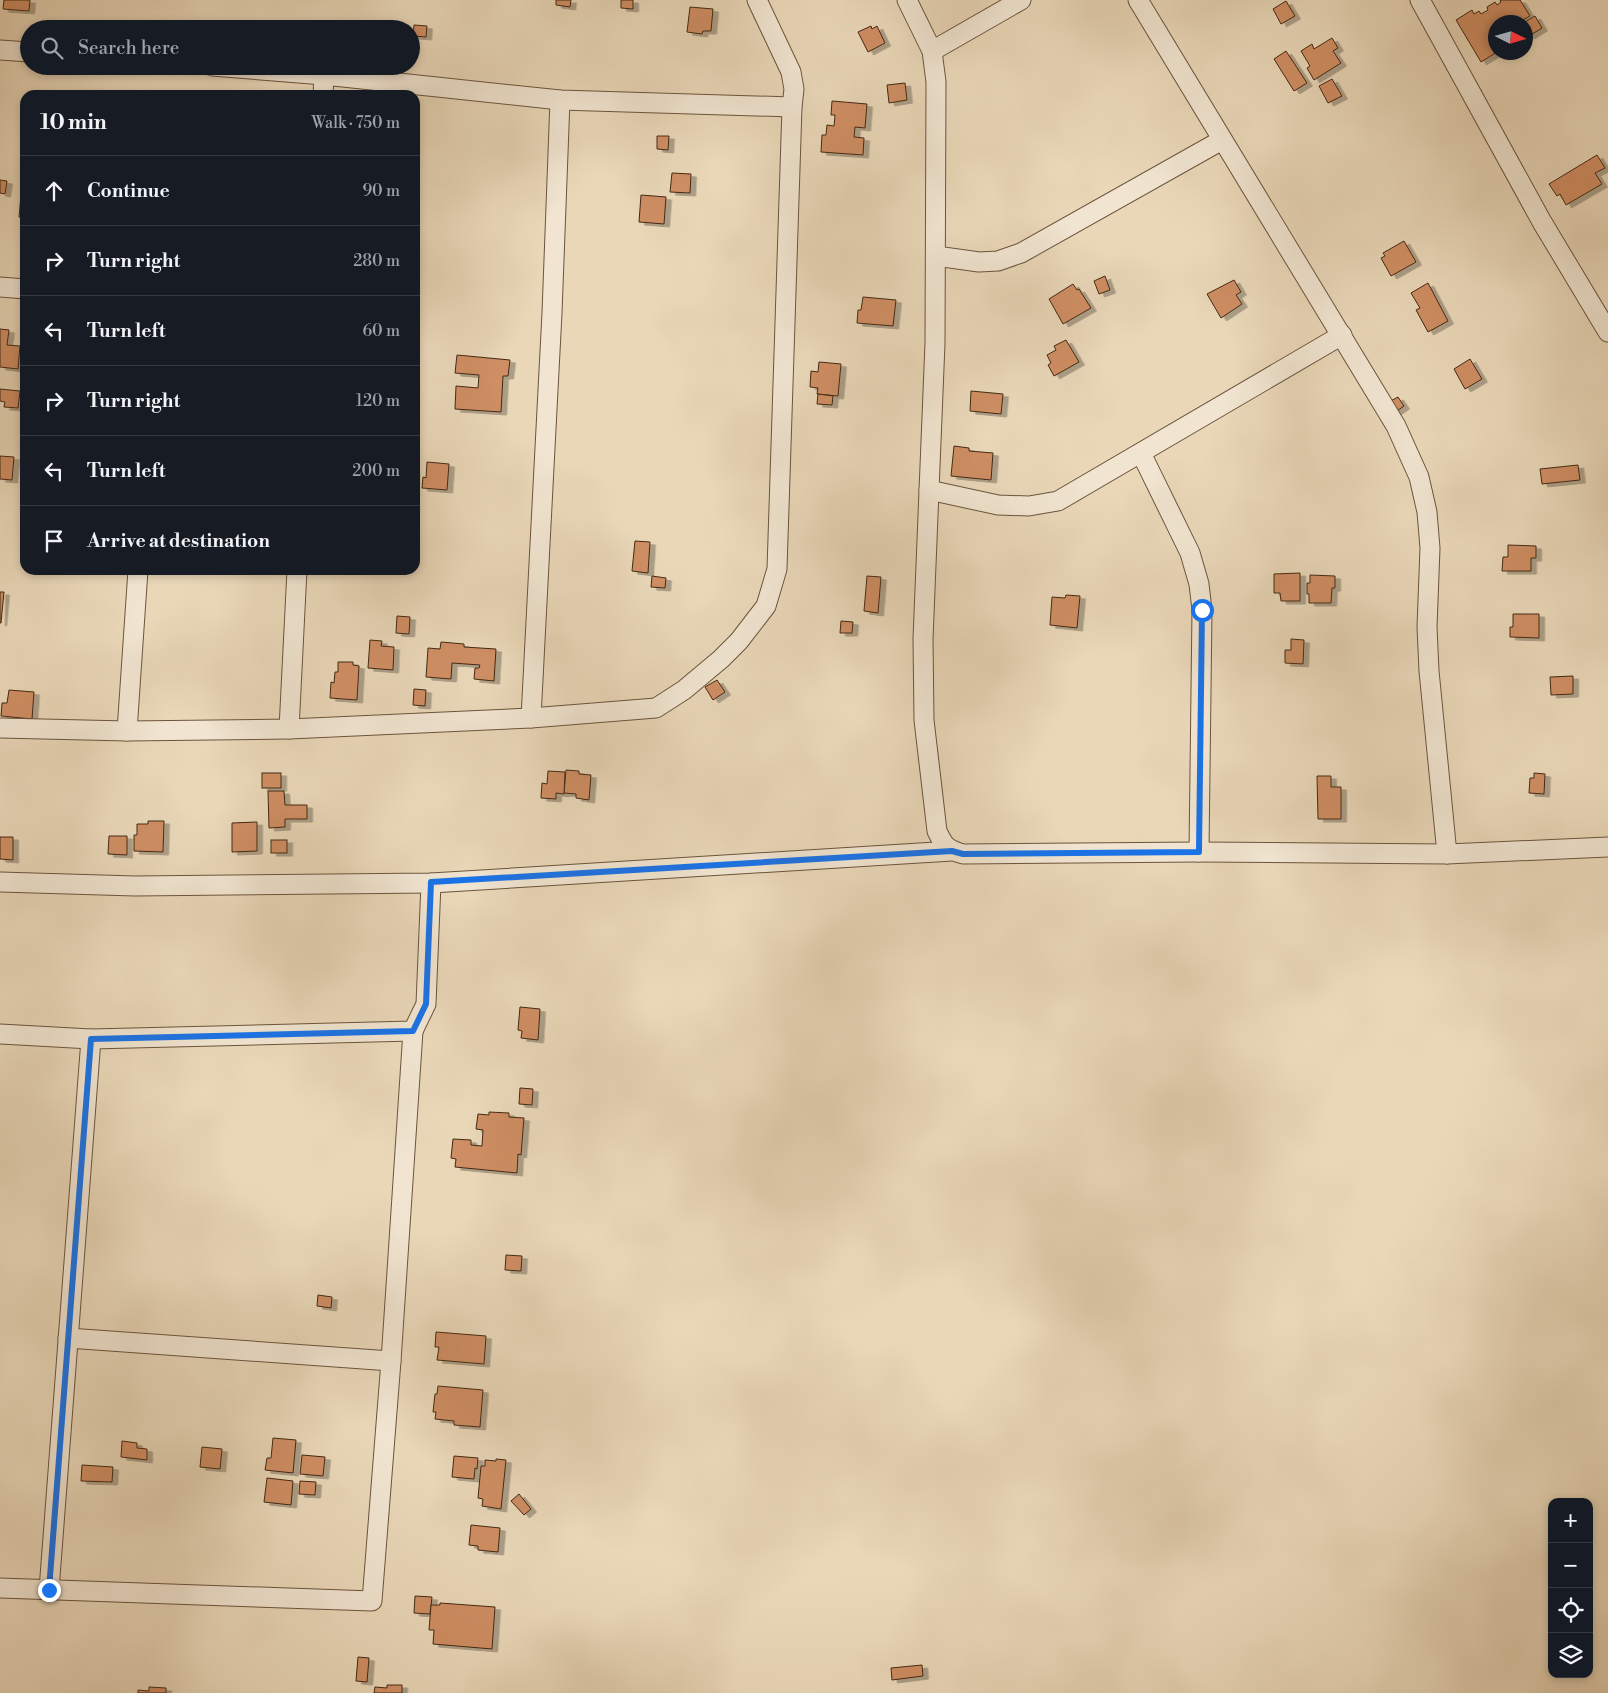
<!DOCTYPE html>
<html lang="en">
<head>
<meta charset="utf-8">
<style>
  body { margin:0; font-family:"Libre Bodoni",serif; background:#242831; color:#f1f3f6 }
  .controls { position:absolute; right:15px; bottom:15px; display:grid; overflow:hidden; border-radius:10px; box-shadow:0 2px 8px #0003 }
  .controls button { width:45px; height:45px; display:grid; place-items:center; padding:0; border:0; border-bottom:1px solid #363941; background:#171b24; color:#f1f3f6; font:25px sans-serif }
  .compass { position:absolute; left:1488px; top:15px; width:45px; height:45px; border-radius:50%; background:#171b24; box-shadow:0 2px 8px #0003; rotate:95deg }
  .stop { position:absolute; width:15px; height:15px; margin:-11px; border:4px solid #1a73e8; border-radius:50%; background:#fff }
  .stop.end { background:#1a73e8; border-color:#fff; box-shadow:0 1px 5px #0008 }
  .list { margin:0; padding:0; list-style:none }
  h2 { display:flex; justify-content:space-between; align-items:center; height:65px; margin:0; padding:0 20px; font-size:21px }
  h2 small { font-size:16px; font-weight:400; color:#9ea1a6 }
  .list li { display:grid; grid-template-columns:32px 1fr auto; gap:15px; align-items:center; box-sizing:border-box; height:70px; padding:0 20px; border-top:1px solid #363941 }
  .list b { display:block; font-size:19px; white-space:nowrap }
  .list em { font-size:16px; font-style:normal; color:#9ea1a6 }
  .icon { flex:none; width:28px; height:28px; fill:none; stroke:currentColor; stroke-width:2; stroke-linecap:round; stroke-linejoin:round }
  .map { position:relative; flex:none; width:1608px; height:1693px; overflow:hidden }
  .search { position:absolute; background:#171b24; box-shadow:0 2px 8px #0003; left:20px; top:20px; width:400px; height:55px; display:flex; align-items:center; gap:12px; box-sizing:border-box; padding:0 18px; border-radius:28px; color:#9ea1a6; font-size:19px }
  .panel { position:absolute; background:#171b24; box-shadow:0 2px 8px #0003; left:20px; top:90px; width:400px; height:485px; border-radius:15px }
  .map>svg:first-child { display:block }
  .building { fill:#cf8e64; stroke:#422812; filter:url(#shadow) }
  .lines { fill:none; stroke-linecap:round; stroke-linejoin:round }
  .minor-casing { stroke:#6c543c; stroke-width:21 }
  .minor { stroke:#f1e5d1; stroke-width:19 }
  .route { stroke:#1a73e8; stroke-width:6 }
</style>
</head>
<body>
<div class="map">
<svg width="1608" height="1693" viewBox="0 0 1608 1693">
  <defs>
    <filter id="shadow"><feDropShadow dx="5.5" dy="3" stdDeviation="0" flood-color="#0004"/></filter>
  </defs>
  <rect width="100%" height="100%" fill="#e9d7b8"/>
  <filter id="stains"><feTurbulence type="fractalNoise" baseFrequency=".004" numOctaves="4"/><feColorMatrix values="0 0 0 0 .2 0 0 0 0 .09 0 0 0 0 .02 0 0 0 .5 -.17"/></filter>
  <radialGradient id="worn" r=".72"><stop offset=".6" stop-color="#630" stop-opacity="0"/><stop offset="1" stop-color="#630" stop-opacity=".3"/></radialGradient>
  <g class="building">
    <polygon points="4,0 30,0 29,11 3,9"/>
    <polygon points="556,0 571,0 570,7 556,5"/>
    <polygon points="621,0 633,0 633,9 621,8"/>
    <polygon points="1500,0 1520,0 1530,16 1519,22 1496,22 1496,52 1497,52 1481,62 1456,20 1472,10 1474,14 1479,11 1481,14 1488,10 1487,7 1495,2 1497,5 1501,2"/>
    <polygon points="1286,1 1295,16 1281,24 1273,9"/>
    <polygon points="690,7 713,9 711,31 703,31 702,34 687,32"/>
    <polygon points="1535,16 1542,28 1529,36 1526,29 1525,22"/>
    <polygon points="414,25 427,26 426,37 413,36"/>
    <polygon points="871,26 872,29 877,26 885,43 868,52 858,32"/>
    <polygon points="1332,38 1338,48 1333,51 1341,63 1314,80 1307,68 1310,66 1301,51 1312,44 1314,49"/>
    <polygon points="1286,51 1307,83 1294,91 1274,59"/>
    <polygon points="1332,79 1342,96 1328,103 1319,86"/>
    <polygon points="905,83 907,100 889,103 887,85"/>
    <polygon points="832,101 867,104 865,128 855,127 854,137 864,138 863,155 821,152 822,135 826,135 827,125 834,126 835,115 831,115"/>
    <polygon points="657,136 669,136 668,150 657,149"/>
    <polygon points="1597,155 1605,168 1595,173 1602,184 1566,205 1560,194 1557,196 1549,184"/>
    <polygon points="672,173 691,174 690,193 670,192"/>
    <polygon points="0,180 7,181 5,194 0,193"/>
    <polygon points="22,184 25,184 25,217 19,217"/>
    <polygon points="641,195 666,197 664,224 639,222"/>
    <polygon points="1404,241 1416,262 1391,276 1381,258 1385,256 1383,253"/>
    <polygon points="1105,276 1110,290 1099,294 1094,281"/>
    <polygon points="1234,280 1241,292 1236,295 1242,304 1221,318 1207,294"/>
    <polygon points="1428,283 1448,321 1428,332 1416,310 1420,308 1411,293"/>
    <polygon points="1073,284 1077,290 1079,289 1091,308 1063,324 1049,299"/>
    <polygon points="863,297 896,300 893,326 857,323 858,310 861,310"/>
    <polygon points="0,329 9,330 7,345 20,346 18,369 0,367"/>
    <polygon points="1066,340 1079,362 1054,376 1048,365 1051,363 1047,355 1056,350 1054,346"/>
    <polygon points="457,355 510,360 508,376 503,376 501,412 455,409 456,386 478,388 479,375 455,373"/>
    <polygon points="1470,359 1482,379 1465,389 1454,369"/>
    <polygon points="819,362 841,364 838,396 817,394 818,388 810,387 811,371 818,372"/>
    <polygon points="0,389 20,391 18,408 4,407 5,402 0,401"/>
    <polygon points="971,391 1003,394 1001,414 970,411"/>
    <polygon points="818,394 833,396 832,405 817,404"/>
    <polygon points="1398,397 1404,406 1394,413 1387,403"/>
    <polygon points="954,446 969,448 969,451 993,453 991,480 951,476"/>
    <polygon points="0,456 14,457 12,480 0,479"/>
    <polygon points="427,462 449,464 447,490 422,488 423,477 426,478"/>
    <polygon points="1578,465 1580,480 1542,484 1540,469"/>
    <polygon points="635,541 650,542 648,573 632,571"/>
    <polygon points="1508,545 1536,546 1536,558 1531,558 1531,571 1502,571 1503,557 1508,557"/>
    <polygon points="1300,573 1300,601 1281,601 1280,593 1274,593 1274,574"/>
    <polygon points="1310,575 1335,576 1335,588 1332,588 1331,603 1309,603 1309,594 1307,594 1307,583 1310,583"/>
    <polygon points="652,576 666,578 665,588 651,587"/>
    <polygon points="867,576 881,577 878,613 864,611"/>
    <polygon points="0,592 4,592 1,623 0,623"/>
    <polygon points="1066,595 1080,596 1077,628 1050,625 1052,597 1065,598"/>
    <polygon points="1513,614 1539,614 1539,638 1510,637 1510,627 1513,627"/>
    <polygon points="397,616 410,617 409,634 396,633"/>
    <polygon points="841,621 853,622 852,633 840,633"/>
    <polygon points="1291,639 1304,640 1303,664 1285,663 1285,650 1291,650"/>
    <polygon points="370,640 382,641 381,646 394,647 393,670 368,668"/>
    <polygon points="441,642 464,644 464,647 496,649 494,681 474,679 475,668 479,668 480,665 452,663 451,679 426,677 428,648 440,649"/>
    <polygon points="338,662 353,662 353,665 359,666 357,700 330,698 331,682 334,683 335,672 338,672"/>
    <polygon points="1573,676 1573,694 1551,695 1550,677"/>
    <polygon points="717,680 725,692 713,700 705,687"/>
    <polygon points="414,689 426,690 425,706 413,705"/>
    <polygon points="9,690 34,692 32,719 1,716 2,703 7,703"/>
    <polygon points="566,770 579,771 579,774 591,775 589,800 576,798 576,794 564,793"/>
    <polygon points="548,771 565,772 564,794 556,793 556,799 541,798 542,783 547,784"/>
    <rect x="262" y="773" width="19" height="15"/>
    <polygon points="1534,773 1545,774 1544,794 1529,793 1530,778 1534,778"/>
    <polygon points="1317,776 1331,776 1331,787 1341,787 1341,819 1318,819"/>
    <polygon points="268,791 284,791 285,805 307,805 307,819 285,819 285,827 269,828"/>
    <polygon points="148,821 164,821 163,852 134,851 134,835 137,835 137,824 148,824"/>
    <polygon points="257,822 257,851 232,852 232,823"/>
    <polygon points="109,836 127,836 127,855 108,854"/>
    <polygon points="0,837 13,837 13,860 0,859"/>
    <rect x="271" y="840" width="16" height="13"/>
    <polygon points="520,1007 540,1009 538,1040 521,1038 522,1031 518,1030"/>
    <polygon points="520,1088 533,1089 532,1105 519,1104"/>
    <polygon points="489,1112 509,1113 509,1117 524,1118 521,1155 518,1154 517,1173 455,1167 456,1159 451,1158 453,1139 471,1140 471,1145 482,1146 483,1130 476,1129 478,1114 489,1115"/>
    <polygon points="506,1255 522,1256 521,1271 505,1270"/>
    <polygon points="318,1295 332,1297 331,1308 317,1306"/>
    <polygon points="436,1332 486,1336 484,1364 437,1360 439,1347 435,1347"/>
    <polygon points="438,1386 483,1390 480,1427 454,1425 454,1421 435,1419 436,1412 433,1412 435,1394 437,1394"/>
    <polygon points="273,1438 296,1440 293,1473 265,1470 267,1458 271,1458"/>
    <polygon points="122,1441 137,1443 137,1448 147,1449 147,1460 121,1457"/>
    <polygon points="202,1447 222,1449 220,1469 200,1467"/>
    <polygon points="302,1455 325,1457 323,1476 300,1474"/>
    <polygon points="454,1456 478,1458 477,1469 475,1468 474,1479 452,1477"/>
    <polygon points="496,1459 506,1460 501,1509 482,1506 483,1499 478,1498 481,1466 485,1466 485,1460 496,1461"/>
    <polygon points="82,1465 113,1467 112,1482 81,1481"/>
    <polygon points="267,1478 293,1481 291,1505 264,1502"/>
    <polygon points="300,1481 316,1482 315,1495 299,1494"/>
    <polygon points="519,1494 531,1509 524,1515 511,1501"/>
    <polygon points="471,1525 500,1528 498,1552 478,1550 478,1546 469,1545"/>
    <polygon points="415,1596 432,1597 430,1614 414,1613"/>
    <polygon points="440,1603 495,1607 492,1649 433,1644 434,1630 429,1630 431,1605 440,1605"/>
    <polygon points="358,1657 369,1658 367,1682 356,1681"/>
    <polygon points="922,1665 923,1676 892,1680 891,1668"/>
    <polygon points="387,1685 402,1685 402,1693 374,1693 375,1687 387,1688"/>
    <polygon points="149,1687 166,1688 166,1693 138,1693 138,1690 149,1691"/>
  </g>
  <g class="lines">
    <defs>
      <g id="minor">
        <path d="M907,0L932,51L936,82L935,343L923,639L924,720L937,831C944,846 946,849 963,854L1199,852L1447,854L1608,847"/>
        <polyline points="1138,0 1396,426 1419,477 1427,512 1430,548 1427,627 1429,671 1447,854"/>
        <polyline points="1420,0 1542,222 1608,332"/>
        <polyline points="0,50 29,52"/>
        <polyline points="932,51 1021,0"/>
        <polyline points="212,66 324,75"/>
        <polyline points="323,95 324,75 560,100 792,107 794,89 791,72 757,0"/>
        <polyline points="936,256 979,262 998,261 1021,253 1222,140"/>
        <polyline points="0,287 25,289"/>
        <polyline points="1141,453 1190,553 1199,584 1202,610 1199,852"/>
        <polyline points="929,490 998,505 1029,506 1058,501 1342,335"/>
        <polyline points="531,718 552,313 560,100"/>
        <polyline points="0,728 127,731 289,729 531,718 656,708 684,690 721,659 739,641 766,606 777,569 792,107"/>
        <polyline points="289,729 297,570"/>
        <polyline points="127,731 138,570"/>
        <polyline points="0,882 135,886 431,883 952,851"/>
        <polyline points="0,1034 91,1039 413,1031 426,1004 431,883"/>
        <polyline points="68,1338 391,1361"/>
        <polyline points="0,1588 372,1601 391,1361 413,1031"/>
        <polyline points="49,1590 91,1039"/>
      </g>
    </defs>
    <use href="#minor" class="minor-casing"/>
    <use href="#minor" class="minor"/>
  </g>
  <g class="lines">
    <polyline class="route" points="49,1590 91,1039 413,1031 426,1004 431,882 952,851 963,854 1199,852 1202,610"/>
  </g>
  <rect width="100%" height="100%" filter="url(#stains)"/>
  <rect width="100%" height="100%" fill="url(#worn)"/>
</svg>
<div class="controls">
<button>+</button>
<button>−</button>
<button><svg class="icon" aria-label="locate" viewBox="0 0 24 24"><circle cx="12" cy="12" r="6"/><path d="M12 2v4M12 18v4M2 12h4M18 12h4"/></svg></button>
<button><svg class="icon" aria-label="layers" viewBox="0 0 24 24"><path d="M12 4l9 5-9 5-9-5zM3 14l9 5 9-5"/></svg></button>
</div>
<svg class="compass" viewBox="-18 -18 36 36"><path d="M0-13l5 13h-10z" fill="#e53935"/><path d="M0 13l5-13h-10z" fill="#9ea1a6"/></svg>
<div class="stop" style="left:1202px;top:610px"></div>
<div class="stop end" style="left:49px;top:1590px"></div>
<div class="search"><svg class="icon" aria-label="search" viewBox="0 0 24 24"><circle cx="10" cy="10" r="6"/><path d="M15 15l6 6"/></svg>Search here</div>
<section class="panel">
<h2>10 min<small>Walk · 750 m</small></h2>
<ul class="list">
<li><svg class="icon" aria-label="ahead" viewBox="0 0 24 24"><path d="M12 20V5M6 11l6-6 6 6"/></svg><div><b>Continue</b></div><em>90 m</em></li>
<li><svg class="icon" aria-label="right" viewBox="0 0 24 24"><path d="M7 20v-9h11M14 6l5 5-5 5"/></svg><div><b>Turn right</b></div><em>280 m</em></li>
<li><svg class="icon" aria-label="left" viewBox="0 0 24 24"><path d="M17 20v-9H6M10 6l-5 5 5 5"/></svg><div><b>Turn left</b></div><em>60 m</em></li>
<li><svg class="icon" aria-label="right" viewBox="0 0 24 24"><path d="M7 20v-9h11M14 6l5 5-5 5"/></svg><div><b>Turn right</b></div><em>120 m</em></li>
<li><svg class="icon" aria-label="left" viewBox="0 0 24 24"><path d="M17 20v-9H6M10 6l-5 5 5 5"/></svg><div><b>Turn left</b></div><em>200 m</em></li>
<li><svg class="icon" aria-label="arrive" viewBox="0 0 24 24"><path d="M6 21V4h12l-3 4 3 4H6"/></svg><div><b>Arrive at destination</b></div></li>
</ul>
</section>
</div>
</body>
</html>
